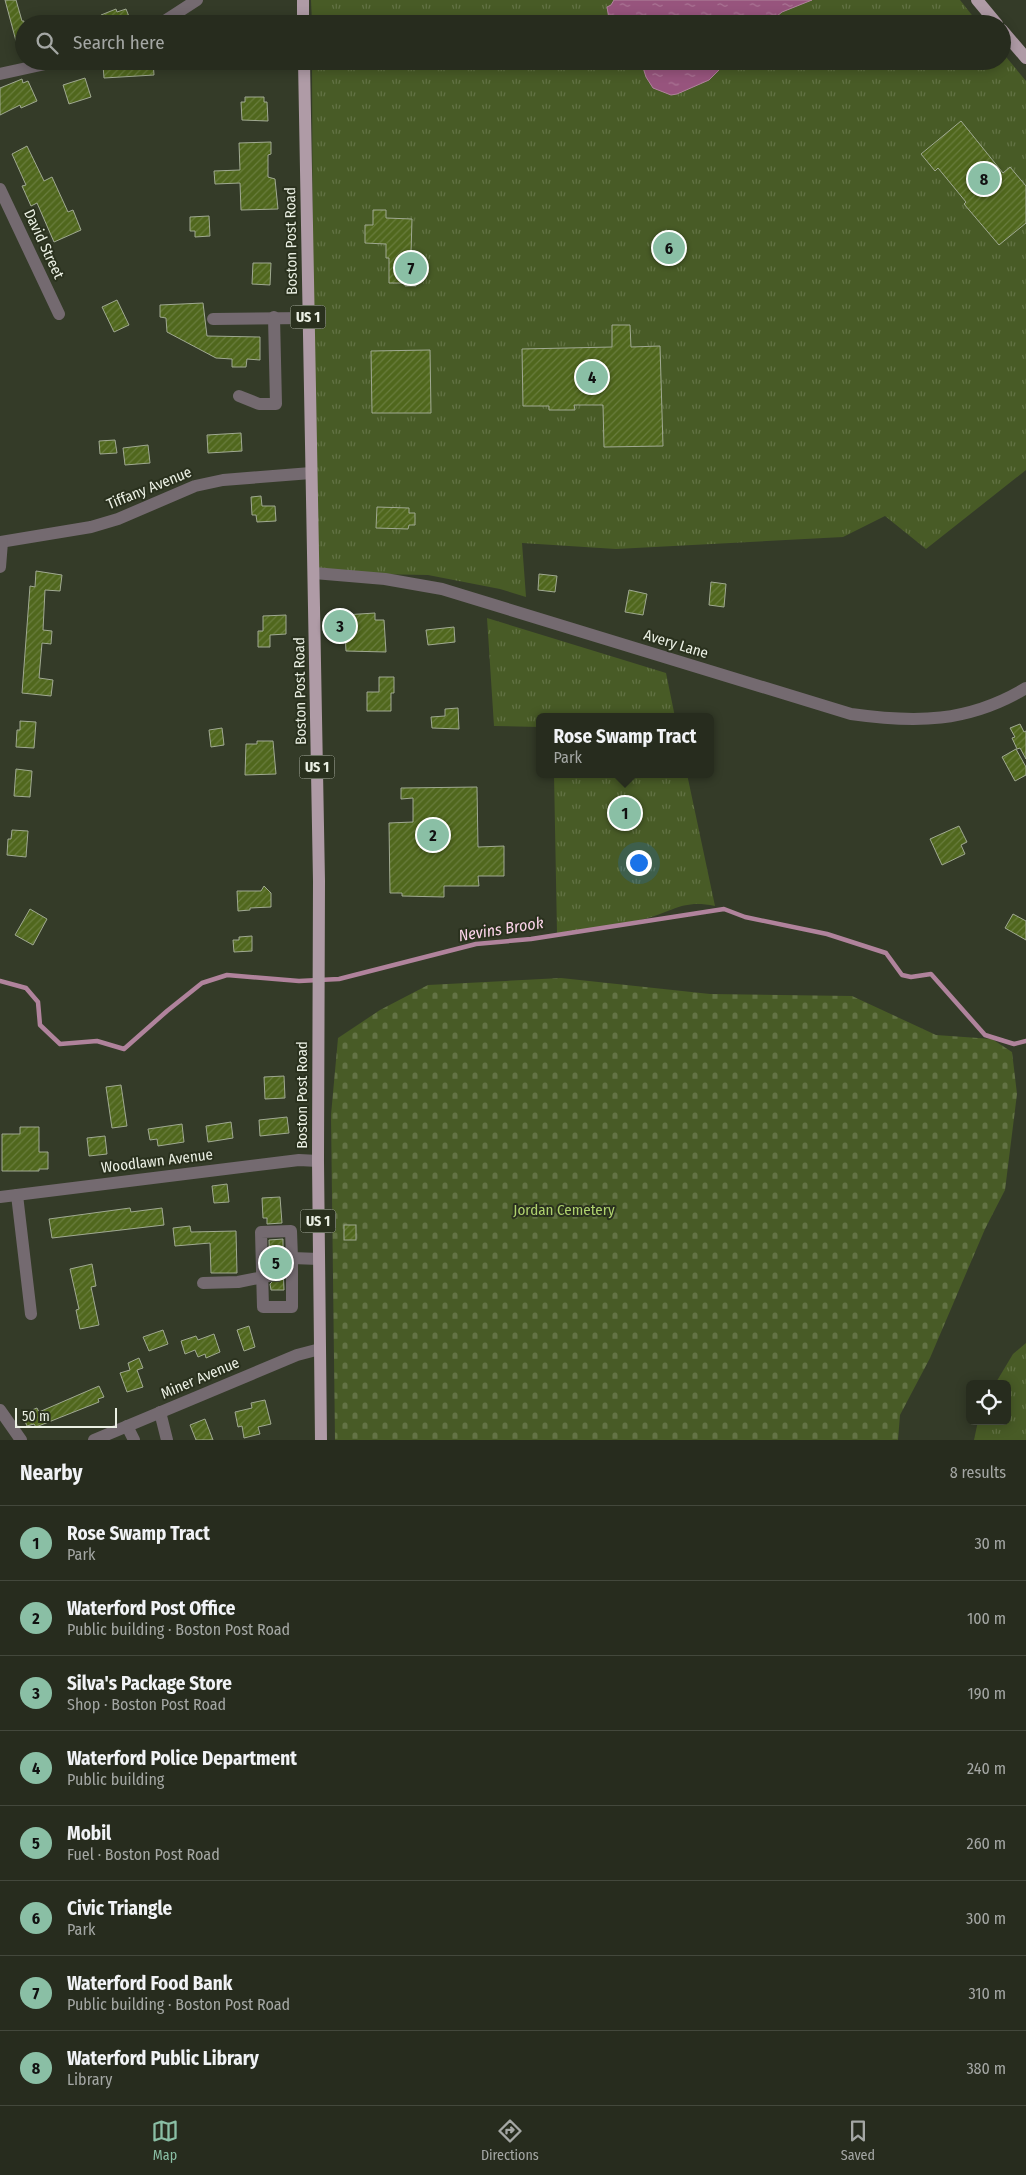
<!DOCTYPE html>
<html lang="en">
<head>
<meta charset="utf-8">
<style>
  body { margin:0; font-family:"Fira Sans Condensed",sans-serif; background:#2f3427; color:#f1f3f6 }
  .controls { position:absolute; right:15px; bottom:15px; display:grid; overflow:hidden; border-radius:8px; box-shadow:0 2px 12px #0003 }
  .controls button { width:45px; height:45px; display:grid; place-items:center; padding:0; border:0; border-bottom:1px solid #43483c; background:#272c1e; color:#f1f3f6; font:25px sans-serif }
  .scale { position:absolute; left:15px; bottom:12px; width:102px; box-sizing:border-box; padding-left:5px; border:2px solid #ebf0e4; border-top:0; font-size:14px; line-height:18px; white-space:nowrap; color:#ebf0e4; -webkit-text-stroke:4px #2a311e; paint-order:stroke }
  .you { position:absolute; left:638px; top:862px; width:18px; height:18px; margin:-12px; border:4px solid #fff; border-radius:50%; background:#1a73e8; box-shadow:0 0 0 8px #1a73e833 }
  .badge { display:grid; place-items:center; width:32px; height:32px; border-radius:50%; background:#8abfa5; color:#111; font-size:16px; font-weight:700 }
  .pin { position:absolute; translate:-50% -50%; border:2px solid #fff; box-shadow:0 1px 5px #0006 }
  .popup { position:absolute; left:536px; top:713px; width:178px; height:65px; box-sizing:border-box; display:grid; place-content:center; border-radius:8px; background:#272c1e; filter:drop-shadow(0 1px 4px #0005); font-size:16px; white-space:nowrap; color:#a4a7a4 }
  .popup b { font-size:19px; color:#f1f3f6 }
  .popup::after { content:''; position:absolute; left:50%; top:100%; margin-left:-10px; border:10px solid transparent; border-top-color:#272c1e }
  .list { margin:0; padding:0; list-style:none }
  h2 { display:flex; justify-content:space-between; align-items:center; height:65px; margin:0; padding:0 20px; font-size:21px }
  h2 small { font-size:16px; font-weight:400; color:#a4a7a4 }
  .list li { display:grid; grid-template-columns:32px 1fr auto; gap:15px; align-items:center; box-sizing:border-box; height:75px; padding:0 20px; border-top:1px solid #43483c }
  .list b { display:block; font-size:19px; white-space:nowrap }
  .list p { margin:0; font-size:16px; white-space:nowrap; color:#a4a7a4 }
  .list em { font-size:16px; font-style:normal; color:#a4a7a4 }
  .icon { flex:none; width:28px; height:28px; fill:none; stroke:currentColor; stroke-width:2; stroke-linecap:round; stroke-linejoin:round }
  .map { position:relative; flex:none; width:1026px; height:1440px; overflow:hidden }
  .search { position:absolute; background:#272c1e; box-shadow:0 2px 12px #0003; left:15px; right:15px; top:15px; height:55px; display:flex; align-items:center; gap:12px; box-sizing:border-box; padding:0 18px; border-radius:28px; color:#a4a7a4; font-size:19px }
  .sheet { height:665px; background:#272c1e }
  nav { display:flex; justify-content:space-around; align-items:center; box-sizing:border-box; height:70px; border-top:1px solid #43483c; background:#272c1e; font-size:14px; color:#a4a7a4 }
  nav a { display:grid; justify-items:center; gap:2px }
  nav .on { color:#8abfa5 }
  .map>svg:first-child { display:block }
  .cemetery { fill:url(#cemetery-stones) }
  .park { fill:url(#park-tufts) }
  .water { fill:url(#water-ripples); stroke:#b0839c }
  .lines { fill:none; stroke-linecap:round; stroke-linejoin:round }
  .stream { stroke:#b0839c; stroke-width:4.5 }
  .building { fill:url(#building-hatch); stroke:#a0a992 }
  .minor-tunnel { stroke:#4f5644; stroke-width:12; stroke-dasharray:12 6; stroke-linecap:butt }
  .minor { stroke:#746a70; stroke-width:12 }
  .major { stroke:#af9ba6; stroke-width:12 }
  .labels { text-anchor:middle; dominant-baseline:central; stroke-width:4; stroke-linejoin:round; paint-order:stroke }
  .shield { fill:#2a311e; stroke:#b1b7a9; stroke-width:1 }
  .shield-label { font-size:14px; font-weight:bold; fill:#ebf0e4 }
  .street-label { font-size:15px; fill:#ebf0e4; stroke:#2a311e }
  .park-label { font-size:15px; fill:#afd26e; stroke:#2a311e }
  .water-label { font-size:16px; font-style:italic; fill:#fdd5eb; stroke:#2a311e }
</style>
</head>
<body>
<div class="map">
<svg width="1026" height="1440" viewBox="0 0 1026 1440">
  <defs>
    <pattern id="cemetery-stones" width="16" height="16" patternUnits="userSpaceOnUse" patternTransform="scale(1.25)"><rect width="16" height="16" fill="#485b26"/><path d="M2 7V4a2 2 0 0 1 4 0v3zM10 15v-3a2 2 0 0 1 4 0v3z" fill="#637345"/></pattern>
    <pattern id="park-tufts" width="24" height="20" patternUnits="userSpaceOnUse" patternTransform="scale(1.25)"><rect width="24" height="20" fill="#485b26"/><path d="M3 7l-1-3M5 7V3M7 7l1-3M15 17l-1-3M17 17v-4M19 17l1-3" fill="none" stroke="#637345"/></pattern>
    <pattern id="water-ripples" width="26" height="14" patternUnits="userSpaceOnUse" patternTransform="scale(1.25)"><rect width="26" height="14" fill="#97547d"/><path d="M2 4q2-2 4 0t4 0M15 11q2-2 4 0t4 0" fill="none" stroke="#ab7595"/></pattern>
    <pattern id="building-hatch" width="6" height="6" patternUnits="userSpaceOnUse" patternTransform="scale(1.25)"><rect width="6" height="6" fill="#50671d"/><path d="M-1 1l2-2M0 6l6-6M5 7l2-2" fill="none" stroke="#697d3e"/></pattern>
  </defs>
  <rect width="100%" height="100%" fill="#343b28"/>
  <polygon class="cemetery" points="561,978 710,994 852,996 936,1035 992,1039 1012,1052 1017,1094 1005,1190 985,1229 930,1358 900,1415 898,1440 335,1440 331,1115 338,1038 380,1010 428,985"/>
  <g class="park">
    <polygon points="311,0 960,0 979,24 312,24"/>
    <polygon points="1002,52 1026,81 1026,470 926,549 885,516 843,537 616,549 522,543 526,597 500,589 428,575 314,573 312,61 1002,61"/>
    <polygon points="487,618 666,673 675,717 540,717 540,727 494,726"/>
    <path d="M554,774H687L715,906C682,899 673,912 644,919C617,925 585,933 557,933Z"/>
    <polygon points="1026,1343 1026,1440 974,1440 978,1421 1007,1421 1007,1384 995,1384 1013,1354"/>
  </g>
  <g class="water">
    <polygon points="614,0 812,0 782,12 771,21 757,24 615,24 609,19 607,7 611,5"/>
    <polygon points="641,61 728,61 709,80 677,94 671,95 653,88 646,77"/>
  </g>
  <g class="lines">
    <polyline class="stream" points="0,981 26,988 38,1002 40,1025 60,1044 97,1041 124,1049 167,1011 202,983 227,975 299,981 339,979 476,944 531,939 724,909 745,917 827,934 886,953 902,975 911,977 931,974 985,1035 1014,1044 1026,1041"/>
  </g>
  <g class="building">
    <polygon points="5,0 16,0 22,21 24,21 24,56 20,56"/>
    <polygon points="116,9 117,12 126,9 130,19 118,24 104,24 101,15"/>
    <polygon points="129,61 153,61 154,75 104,78 103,65 129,65"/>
    <polygon points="85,78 91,97 69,104 63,85"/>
    <polygon points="22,79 23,83 28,81 37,101 21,108 20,105 0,115 0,88"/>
    <polygon points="245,97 264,97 264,102 267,102 268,121 242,120 241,102 245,102"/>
    <polygon points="961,121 1003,173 1010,167 1026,186 1026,223 999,245 964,204 966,202 938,168 935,171 921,154"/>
    <polygon points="271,142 271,154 268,155 268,177 275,179 278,209 241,210 240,183 215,184 214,171 240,170 239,143"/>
    <polygon points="27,146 44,181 52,177 68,212 73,210 81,230 54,242 37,203 31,206 22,186 26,185 12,154"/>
    <polygon points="373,210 386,210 386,218 412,219 411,253 413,253 413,258 416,258 416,286 405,286 405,283 389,283 389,258 386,258 386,244 365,243 365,225 373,225"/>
    <polygon points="209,216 210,236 195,237 195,231 190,231 190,217"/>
    <polygon points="253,263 271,263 270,285 252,284"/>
    <polygon points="117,300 129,325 114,332 102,307"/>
    <polygon points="203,303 207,336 260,337 260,360 247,359 246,367 232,367 232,359 216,358 167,332 166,318 160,317 160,305"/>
    <polygon points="612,325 630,325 631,347 660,346 663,446 604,447 603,405 574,405 575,410 549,410 549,406 523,406 522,349 612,347"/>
    <polygon points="430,350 431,413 372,413 371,351"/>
    <polygon points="241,433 242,451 208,453 207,435"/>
    <polygon points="115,440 117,453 100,454 99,441"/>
    <polygon points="148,445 150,463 125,465 123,448"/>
    <polygon points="261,496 262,506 275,506 276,521 257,522 256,515 252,515 251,497"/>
    <polygon points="377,507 409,508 409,513 415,513 415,525 409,525 408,529 376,528"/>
    <polygon points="36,571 62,575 60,591 45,590 43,630 52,631 51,644 42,643 39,678 53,680 51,696 22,693 30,586 35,587"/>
    <polygon points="539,574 557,576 555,592 538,590"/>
    <polygon points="711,582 726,584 724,607 709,605"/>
    <polygon points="629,590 647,594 643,615 625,612"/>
    <polygon points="375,613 375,620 384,620 386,652 346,651 344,615"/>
    <polygon points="286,615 286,634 270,635 270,647 258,647 258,631 263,631 263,616"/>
    <polygon points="454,627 455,642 428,645 426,630"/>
    <polygon points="379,677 394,677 394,693 391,693 391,711 367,711 367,692 379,692"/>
    <polygon points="458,708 459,729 432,728 431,717 445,716 445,709"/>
    <polygon points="20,721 36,722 34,748 16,747 17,730 20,730"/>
    <polygon points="1020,724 1024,732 1026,731 1026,759 1020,748 1017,749 1012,738 1015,737 1010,728"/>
    <polygon points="222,728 224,745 211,747 209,730"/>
    <polygon points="257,741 273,741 276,774 245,775 246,744 257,744"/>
    <polygon points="1016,749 1026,767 1026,775 1015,781 1002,757"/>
    <polygon points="16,769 32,771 30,797 14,796"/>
    <polygon points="477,787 478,847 504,846 504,876 478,876 479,886 444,886 444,897 402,896 402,893 390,893 389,823 413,822 413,798 401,799 401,788"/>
    <polygon points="959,826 967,842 961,845 965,854 942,865 930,839"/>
    <polygon points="12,830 28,831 26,857 7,855 8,839 11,839"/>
    <polygon points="264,886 271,893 271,907 250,908 250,910 238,911 237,891 261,891"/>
    <polygon points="30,909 47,919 33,945 15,935"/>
    <polygon points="1013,914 1026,921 1026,940 1005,928"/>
    <polygon points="252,936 252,951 234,952 233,940 239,940 239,937"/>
    <polygon points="284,1076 285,1098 265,1099 264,1077"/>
    <polygon points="121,1085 127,1126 112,1128 106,1087"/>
    <polygon points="287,1117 289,1133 260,1136 259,1120"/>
    <polygon points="231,1122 233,1138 208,1142 206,1126"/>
    <polygon points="182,1124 184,1142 158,1146 157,1139 150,1140 148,1129"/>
    <polygon points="20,1127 39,1127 39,1152 48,1152 48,1169 39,1169 39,1171 2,1171 2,1134 20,1134"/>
    <polygon points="105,1136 107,1154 89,1156 87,1138"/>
    <polygon points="227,1184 229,1202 214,1203 212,1186"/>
    <polygon points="280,1197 282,1223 267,1224 267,1218 263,1218 262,1198"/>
    <polygon points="130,1208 131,1212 162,1208 164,1225 52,1238 49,1219"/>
    <rect x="344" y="1225" width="12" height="15"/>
    <polygon points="190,1226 191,1232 236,1231 237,1273 211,1273 210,1243 175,1246 173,1228"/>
    <polygon points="283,1239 283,1251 278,1253 275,1259 277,1264 283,1267 284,1290 271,1290 270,1284 275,1279 276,1275 270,1268 269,1240"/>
    <polygon points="92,1264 96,1286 91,1287 99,1325 80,1329 76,1310 79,1309 70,1269"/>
    <polygon points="249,1326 255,1347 244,1351 237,1330"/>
    <polygon points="163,1330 168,1344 149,1351 143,1337"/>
    <polygon points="214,1334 220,1352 206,1358 205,1354 198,1357 195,1350 185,1354 181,1341 196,1336 198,1340"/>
    <polygon points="139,1358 143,1368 137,1370 143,1387 127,1392 120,1373 130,1370 128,1363"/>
    <polygon points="99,1386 104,1397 98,1399 99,1402 36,1427 34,1424 27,1426 22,1414 37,1408 39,1412"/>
    <polygon points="265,1400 271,1424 258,1427 260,1434 244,1438 242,1426 238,1427 235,1412 252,1408 251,1403"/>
    <polygon points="205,1419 213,1440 196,1440 190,1425"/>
  </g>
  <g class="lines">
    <g class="minor-tunnel">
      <polyline points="268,1259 283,1259"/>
      <polyline points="268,1276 283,1276"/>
    </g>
    <g class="minor">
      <polyline points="160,24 197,0"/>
      <polyline points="0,74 59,61"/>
      <polyline points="0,189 59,314"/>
      <polyline points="213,319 308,318"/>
      <polyline points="239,396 259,404 276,404 274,317"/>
      <polyline points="0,542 91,527 118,519 195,486 223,480 311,473"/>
      <polyline points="0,567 2,542"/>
      <path d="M314,573L385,579L442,589L851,714C915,723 968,723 1026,688"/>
      <polyline points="17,1195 31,1314"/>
      <polyline points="0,1197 299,1160 318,1161"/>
      <polyline points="283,1259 292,1258 291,1231 261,1232 263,1307 292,1307 292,1258 319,1259"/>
      <polyline points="203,1283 238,1282 268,1276"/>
      <polyline points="0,1410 21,1440"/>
      <polyline points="160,1412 167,1440"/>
      <polyline points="127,1426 134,1440"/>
      <polyline points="94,1440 297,1355 320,1349"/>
    </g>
    <g class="major">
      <polyline points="303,0 303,24"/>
      <polyline points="977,0 997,24"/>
      <polyline points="1002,30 1026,58"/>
      <polyline points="304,61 319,881 318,1161 321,1440"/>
    </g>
  </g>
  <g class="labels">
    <g class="shield">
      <rect x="290.5" y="305.5" width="35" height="23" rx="4"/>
      <rect x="299.5" y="755.5" width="35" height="23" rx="4"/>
      <rect x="300.5" y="1209.5" width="35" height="23" rx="4"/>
    </g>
    <g class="shield-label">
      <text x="308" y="317">US 1</text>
      <text x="317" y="767">US 1</text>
      <text x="318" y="1221">US 1</text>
    </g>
    <g class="street-label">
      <text transform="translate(291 241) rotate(-91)">Boston Post Road</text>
      <text transform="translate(44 244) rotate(65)">David Street</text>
      <text transform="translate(149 488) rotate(-22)">Tiffany Avenue</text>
      <text transform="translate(676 644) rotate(17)">Avery Lane</text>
      <text transform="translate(300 691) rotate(-91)">Boston Post Road</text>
      <text transform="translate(302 1095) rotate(-90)">Boston Post Road</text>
      <text transform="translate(157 1161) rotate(-7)">Woodlawn Avenue</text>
      <text transform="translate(200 1378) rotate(-23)">Miner Avenue</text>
    </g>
    <g class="park-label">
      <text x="564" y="1210">Jordan Cemetery</text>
    </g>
    <g class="water-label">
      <text transform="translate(501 929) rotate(-9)">Nevins Brook</text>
    </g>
  </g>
</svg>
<div class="controls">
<button><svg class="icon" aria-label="locate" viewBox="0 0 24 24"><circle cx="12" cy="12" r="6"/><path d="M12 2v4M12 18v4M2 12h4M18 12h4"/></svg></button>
</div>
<div class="scale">50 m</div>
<div class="you"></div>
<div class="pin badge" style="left:625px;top:813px">1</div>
<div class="popup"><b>Rose Swamp Tract</b>Park</div>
<div class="pin badge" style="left:433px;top:835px">2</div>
<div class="pin badge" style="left:340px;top:626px">3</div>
<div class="pin badge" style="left:592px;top:377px">4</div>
<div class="pin badge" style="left:276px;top:1263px">5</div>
<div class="pin badge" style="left:669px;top:248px">6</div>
<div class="pin badge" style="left:411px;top:268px">7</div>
<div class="pin badge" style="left:984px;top:179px">8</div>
<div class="search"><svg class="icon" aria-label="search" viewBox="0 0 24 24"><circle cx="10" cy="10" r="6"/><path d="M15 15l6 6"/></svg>Search here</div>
</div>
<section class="sheet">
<h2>Nearby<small>8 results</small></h2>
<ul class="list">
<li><span class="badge">1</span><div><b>Rose Swamp Tract</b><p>Park</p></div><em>30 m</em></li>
<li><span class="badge">2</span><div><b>Waterford Post Office</b><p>Public building · Boston Post Road</p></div><em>100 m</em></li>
<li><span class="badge">3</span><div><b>Silva's Package Store</b><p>Shop · Boston Post Road</p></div><em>190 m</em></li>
<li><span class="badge">4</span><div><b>Waterford Police Department</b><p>Public building</p></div><em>240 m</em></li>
<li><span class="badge">5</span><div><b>Mobil</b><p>Fuel · Boston Post Road</p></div><em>260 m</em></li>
<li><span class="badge">6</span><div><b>Civic Triangle</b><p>Park</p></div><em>300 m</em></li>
<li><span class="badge">7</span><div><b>Waterford Food Bank</b><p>Public building · Boston Post Road</p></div><em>310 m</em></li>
<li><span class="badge">8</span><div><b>Waterford Public Library</b><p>Library</p></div><em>380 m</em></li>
</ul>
</section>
<nav>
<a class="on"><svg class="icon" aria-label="map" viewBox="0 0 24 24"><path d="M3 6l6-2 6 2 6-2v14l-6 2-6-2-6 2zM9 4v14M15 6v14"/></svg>Map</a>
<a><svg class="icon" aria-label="directions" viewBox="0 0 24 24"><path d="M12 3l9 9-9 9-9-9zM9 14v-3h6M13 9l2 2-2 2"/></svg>Directions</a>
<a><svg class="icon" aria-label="saved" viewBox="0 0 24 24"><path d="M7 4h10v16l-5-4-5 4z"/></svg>Saved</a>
</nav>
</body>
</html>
